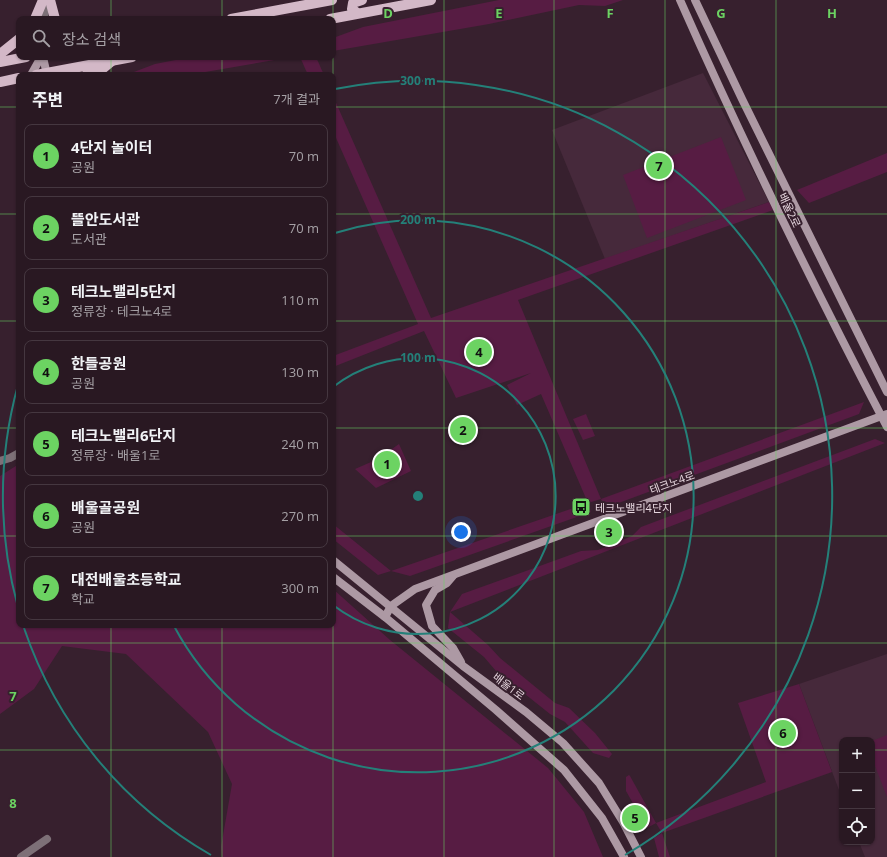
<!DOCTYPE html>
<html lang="ko">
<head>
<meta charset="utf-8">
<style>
  body { margin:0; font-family:"Open Sans","Noto Sans KR",sans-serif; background:#31212a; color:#f1f3f6 }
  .controls { position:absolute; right:12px; bottom:12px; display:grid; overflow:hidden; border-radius:8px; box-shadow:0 1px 3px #0004 }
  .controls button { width:36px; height:36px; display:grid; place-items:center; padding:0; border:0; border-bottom:1px solid #453740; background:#291822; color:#f1f3f6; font:20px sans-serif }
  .you { position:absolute; left:461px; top:532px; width:14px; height:14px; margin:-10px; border:3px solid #fff; border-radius:50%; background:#1a73e8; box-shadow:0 0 0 6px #1a73e833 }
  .badge { display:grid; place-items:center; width:26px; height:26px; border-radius:50%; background:#6cd362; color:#111; font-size:13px; font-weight:700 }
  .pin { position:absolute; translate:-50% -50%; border:2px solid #fff; box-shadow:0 1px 4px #0006 }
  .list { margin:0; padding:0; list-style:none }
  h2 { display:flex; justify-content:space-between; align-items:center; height:52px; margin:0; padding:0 16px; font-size:17px }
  h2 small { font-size:13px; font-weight:400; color:#a5a0a5 }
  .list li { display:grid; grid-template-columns:26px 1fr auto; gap:12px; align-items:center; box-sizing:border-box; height:64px; margin:0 8px 8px; padding:0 8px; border:1px solid #453740; border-radius:8px }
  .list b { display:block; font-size:15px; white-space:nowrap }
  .list p { margin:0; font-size:13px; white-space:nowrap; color:#a5a0a5 }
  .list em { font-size:13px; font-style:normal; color:#a5a0a5 }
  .icon { flex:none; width:22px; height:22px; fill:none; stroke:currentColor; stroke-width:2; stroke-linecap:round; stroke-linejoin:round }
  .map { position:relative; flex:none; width:887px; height:857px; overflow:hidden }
  .search { position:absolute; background:#291822; box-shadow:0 1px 3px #0004; left:16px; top:16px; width:320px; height:44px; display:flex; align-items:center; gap:10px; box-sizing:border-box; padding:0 14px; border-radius:8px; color:#a5a0a5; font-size:15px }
  .panel { position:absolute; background:#291822; box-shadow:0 1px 3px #0004; left:16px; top:72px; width:320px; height:556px; border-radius:8px }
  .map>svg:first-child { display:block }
  .built { fill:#46293b }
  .green { fill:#571c43 }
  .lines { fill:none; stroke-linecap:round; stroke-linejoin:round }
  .street { stroke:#7d7077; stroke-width:8 }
  .secondary { stroke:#ad99a4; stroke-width:8 }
  .primary { stroke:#d3b8c7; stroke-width:10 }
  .grid { fill:none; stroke:#6cd362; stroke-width:1; stroke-opacity:0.55 }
  .ring { fill:none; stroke:#248079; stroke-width:2 }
  .labels { text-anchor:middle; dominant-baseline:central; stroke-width:4; stroke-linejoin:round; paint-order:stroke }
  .street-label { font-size:11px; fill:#e6d6de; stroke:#37202e }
  .poi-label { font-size:11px; fill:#e6d6de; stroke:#37202e; text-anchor:start }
  .grid-label { font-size:13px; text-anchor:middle; font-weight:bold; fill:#6cd362; stroke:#37202e; stroke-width:4; stroke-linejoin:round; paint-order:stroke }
  .centre { fill:#248079; stroke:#37202e; stroke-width:2 }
  .ring-label { font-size:12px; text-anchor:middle; font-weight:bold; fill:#248079; stroke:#37202e; stroke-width:4; stroke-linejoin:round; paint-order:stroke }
</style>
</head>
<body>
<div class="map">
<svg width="887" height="857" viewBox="0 0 887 857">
  <rect width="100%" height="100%" fill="#37202e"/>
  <g class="built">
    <polygon points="703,73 769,202 605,259 552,130"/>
    <polygon points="887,654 887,857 865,857 859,842 872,842 872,740 842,740 842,798 799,684"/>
  </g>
  <g class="green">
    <polygon points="499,0 623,0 605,6 579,5 489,24 333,51 333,38 363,27"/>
    <polygon points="191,57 292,57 188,75 126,75 155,64"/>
    <polygon points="300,57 316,57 324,75 308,75"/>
    <polygon points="333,96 431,318 769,202 773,210 518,300 601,499 864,402 859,414 605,508 601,499 588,503 591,512 410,576 391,571 378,575 333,539 333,524 391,571 588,503 541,394 517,405 507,385 531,373 456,398 424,331 333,367 333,356 418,324 333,131"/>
    <polygon points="721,137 746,200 647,238 623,175"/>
    <polygon points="887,153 887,172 809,203 797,190"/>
    <polygon points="586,414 595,436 583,440 573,419"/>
    <polygon points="875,439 885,443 450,612 488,645 500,658 555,703 569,708 595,733 612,754 609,758 593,753 565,722 550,714 496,671 484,657 448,628 450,612 462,594 581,551 598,550 632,536 641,527"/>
    <polygon points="399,444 411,471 376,488 355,469 378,459"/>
    <polygon points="19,464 19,625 333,625 333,589 390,640 548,768 584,812 603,857 222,857 221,847 232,784 208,732 126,654 62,646 34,689 0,714 0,476"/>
    <polygon points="799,684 832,772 662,833 670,857 659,857 654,838 662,833 656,823 647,828 626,791 626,777 629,775 630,776 656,823 766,782 738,703"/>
    <polygon points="887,735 887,797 872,758 872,741"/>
  </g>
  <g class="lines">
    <g class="street">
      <polyline points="44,19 46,0"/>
      <polyline points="0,461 10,458 19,453"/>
      <polyline points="21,857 47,839"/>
    </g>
    <g class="secondary">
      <path d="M680,0C744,145 814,287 887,427"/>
      <polyline points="695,0 742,99 887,392"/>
      <polyline points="43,57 47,75"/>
      <polyline points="31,75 41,57"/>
      <polyline points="333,560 463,666 526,712 563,743 599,783 623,822 641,857"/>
      <polyline points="453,576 447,583 435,590 426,605 432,626 453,648 461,662"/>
      <polyline points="333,577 385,617 496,710 564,770 602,818 624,857"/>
      <polyline points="385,617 391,606 415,589 887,414"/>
    </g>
    <g class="primary">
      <polyline points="50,0 55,19"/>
      <polyline points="357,13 352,9 353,3 362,0"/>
      <polyline points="35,19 43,0"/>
      <polyline points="231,19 332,0"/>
      <polyline points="330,19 431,0"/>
      <polyline points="0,54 19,39"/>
      <polyline points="0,62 26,57"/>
      <polyline points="36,75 132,57"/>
      <polyline points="86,75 100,71 112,61"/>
      <polyline points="0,82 19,78"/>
    </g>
  </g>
  <path class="grid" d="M111,0V19M222,0V19M333,0V19M444,0V857M554,0V857M665,0V857M776,0V857M111,57V75M222,57V75M333,57V75M0,107H19M333,107H887M0,214H19M333,214H887M0,321H19M333,321H887M0,428H19M333,428H887M0,536H19M333,536H887M111,625V857M222,625V857M333,625V857M0,643H887M0,750H842M872,750H887"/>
  <g class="ring">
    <path d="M333 387A138 138 0 1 1 333 605"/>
    <path d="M335 233A276 276 0 1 1 174 626"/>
    <path d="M211 855A415 415 0 0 1 24 628M18 607A415 415 0 0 1 18 385M335 89A415 415 0 0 1 625 855"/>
  </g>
  <defs>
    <symbol id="bus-square" viewBox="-11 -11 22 22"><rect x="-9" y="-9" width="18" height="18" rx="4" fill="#6cd362" stroke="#37202e"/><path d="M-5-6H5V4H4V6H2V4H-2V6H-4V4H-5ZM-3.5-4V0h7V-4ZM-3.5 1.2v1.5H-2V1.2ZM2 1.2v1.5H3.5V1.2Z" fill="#111"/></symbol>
  </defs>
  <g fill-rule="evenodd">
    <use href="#bus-square" x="570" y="496" width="22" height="22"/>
  </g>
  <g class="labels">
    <g class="street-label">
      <text transform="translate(790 210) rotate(65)">배울2로</text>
      <text transform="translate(672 482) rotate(-20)">테크노4로</text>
      <text transform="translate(509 686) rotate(37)">배울1로</text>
    </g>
    <g class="poi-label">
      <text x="595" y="507">테크노밸리4단지</text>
    </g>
  </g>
  <g class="grid-label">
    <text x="388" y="18">D</text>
    <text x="499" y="18">E</text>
    <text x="610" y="18">F</text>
    <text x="721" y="18">G</text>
    <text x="832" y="18">H</text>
    <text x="13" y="701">7</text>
    <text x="13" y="808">8</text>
  </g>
  <circle cx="418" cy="496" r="6" class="centre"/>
  <g class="ring-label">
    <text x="418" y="85">300 m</text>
    <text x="418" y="224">200 m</text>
    <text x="418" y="362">100 m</text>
  </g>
</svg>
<div class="controls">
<button>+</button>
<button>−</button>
<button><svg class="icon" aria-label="locate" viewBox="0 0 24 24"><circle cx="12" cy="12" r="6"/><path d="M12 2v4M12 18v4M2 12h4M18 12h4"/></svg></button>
</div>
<div class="you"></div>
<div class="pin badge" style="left:387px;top:464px">1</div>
<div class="pin badge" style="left:463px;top:430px">2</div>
<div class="pin badge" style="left:609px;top:532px">3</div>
<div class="pin badge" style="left:479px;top:352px">4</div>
<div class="pin badge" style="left:635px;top:818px">5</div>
<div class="pin badge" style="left:783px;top:733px">6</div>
<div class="pin badge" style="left:659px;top:166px">7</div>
<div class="search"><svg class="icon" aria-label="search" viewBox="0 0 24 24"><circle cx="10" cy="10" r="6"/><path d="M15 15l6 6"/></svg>장소 검색</div>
<section class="panel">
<h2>주변<small>7개 결과</small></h2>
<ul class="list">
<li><span class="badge">1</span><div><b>4단지 놀이터</b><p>공원</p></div><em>70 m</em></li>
<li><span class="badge">2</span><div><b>뜰안도서관</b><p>도서관</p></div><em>70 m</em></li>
<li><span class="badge">3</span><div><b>테크노밸리5단지</b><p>정류장 · 테크노4로</p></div><em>110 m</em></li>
<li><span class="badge">4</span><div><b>한들공원</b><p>공원</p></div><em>130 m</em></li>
<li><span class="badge">5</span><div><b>테크노밸리6단지</b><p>정류장 · 배울1로</p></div><em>240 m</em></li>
<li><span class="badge">6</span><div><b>배울골공원</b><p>공원</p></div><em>270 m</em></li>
<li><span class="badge">7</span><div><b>대전배울초등학교</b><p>학교</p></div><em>300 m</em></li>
</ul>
</section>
</div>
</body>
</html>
